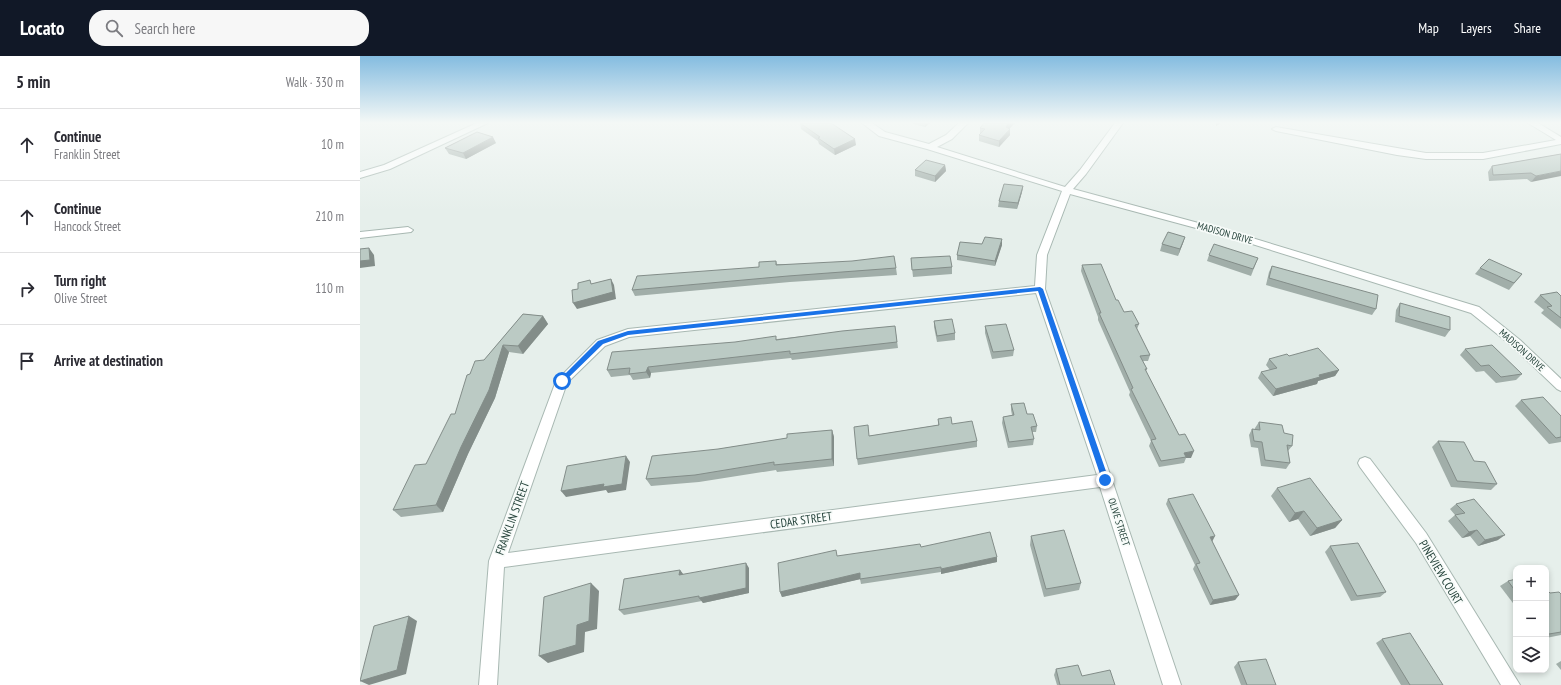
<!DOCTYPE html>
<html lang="en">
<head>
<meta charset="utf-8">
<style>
  body { margin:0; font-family:"PT Sans Narrow",sans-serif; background:#f7f7f7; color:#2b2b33 }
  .controls { position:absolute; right:12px; bottom:12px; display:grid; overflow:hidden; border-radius:8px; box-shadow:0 2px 6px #0003 }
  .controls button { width:36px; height:36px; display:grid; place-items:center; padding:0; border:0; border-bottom:1px solid #e1e1e2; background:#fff; color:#2b2b33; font:20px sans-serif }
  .stop { position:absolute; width:12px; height:12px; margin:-9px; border:3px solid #1a73e8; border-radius:50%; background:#fff }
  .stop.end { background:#1a73e8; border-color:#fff; box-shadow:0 1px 4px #0008 }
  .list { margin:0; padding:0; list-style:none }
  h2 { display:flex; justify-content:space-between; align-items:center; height:52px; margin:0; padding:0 16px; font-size:17px }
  h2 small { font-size:13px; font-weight:400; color:#7c7c81 }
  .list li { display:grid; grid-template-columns:26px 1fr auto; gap:12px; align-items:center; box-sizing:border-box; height:72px; padding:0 16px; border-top:1px solid #e1e1e2 }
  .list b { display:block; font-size:15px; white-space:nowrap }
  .list p { margin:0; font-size:13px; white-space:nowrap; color:#7c7c81 }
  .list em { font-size:13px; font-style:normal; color:#7c7c81 }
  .icon { flex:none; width:22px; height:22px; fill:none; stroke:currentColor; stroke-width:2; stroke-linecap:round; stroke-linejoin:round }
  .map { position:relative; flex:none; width:1201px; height:629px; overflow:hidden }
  header { display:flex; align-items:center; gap:24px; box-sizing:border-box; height:56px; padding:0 20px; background:#111827; color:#fff }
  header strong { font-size:19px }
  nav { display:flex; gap:22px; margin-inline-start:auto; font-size:14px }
  .search { width:280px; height:36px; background:#f7f7f7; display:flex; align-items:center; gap:10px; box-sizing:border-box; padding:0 14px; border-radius:16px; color:#7c7c81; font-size:15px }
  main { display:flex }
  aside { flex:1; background:#fff }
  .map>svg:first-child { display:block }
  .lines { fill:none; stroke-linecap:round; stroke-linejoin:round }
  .minor-casing { stroke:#a8b8b2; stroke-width:2 }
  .minor { fill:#fff; fill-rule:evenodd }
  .wall { fill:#a1aea9 }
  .shaded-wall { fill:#838d89 }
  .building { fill:#bbcac4; stroke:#838d89 }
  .route { fill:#1a73e8 }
  .labels { text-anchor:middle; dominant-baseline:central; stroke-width:3.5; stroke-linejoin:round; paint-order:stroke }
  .street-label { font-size:10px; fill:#24423a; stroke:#f7fbf9 }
  .near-street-label { font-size:12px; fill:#24423a; stroke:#f7fbf9 }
</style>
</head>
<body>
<header>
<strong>Locato</strong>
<div class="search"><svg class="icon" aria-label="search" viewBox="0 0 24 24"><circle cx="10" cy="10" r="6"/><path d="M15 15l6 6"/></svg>Search here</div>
<nav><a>Map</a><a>Layers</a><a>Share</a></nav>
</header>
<main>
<aside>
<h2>5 min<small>Walk · 330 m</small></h2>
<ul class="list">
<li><svg class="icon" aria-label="ahead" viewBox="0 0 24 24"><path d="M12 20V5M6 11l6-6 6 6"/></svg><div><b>Continue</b><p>Franklin Street</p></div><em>10 m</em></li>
<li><svg class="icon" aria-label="ahead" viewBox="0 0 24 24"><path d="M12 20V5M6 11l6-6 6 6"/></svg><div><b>Continue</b><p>Hancock Street</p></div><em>210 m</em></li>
<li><svg class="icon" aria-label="right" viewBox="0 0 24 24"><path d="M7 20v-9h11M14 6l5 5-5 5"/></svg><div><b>Turn right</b><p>Olive Street</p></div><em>110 m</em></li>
<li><svg class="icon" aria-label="arrive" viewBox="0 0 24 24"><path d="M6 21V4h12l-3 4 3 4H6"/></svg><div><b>Arrive at destination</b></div></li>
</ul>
</aside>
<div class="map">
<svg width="1201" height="629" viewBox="0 0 1201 629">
  <rect width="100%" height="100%" fill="#e6efeb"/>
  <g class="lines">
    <defs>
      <g id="minor">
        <polygon points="117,67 128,67 30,113 0,122 0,116 24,109"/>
        <path d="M502,67H512L525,76L569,88L586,79L599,67H608L592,83L577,91L705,131L720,114L755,67H763L726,118L713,133L879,178L1119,251L1160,284L1201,323V335L1197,333L1152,290L1111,257L873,182L710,138L687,199L685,233L752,424L821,629H803L740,431L144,511L137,629H119L129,505L196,325L237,284L268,273L675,230L677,199L702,135L567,93L519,80ZM676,237L737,419L148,497L207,327L245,290L269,281Z"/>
        <polygon points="1168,67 1178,67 1201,81 1201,88 1123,103 1066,103 1037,99 916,75 912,73 916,71 1066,97 1123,97 1196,84"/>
        <polygon points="48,171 53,174 51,176 0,182 0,176"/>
        <polygon points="1005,401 1010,403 1066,477 1160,629 1141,629 1056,487 1000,411 998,407 1000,403"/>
      </g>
    </defs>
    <use href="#minor" class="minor-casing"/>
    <use href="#minor" class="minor"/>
  </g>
  <g class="wall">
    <polygon points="440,67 496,89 475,99 459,88 458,85 441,73"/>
    <polygon points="550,67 570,67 565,71"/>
    <polygon points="624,67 655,67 650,72 650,79 639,91 619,85 619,79 620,78 620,72"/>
    <polygon points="136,87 106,103 89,98 85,92"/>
    <polygon points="1201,98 1171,126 1167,123 1129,125 1128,116 1132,110"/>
    <polygon points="585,109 586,115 575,126 555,120 555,114"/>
    <polygon points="663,130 662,136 657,153 638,151 639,145"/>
    <polygon points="825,181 823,187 818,200 800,195 802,188"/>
    <polygon points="622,188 642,189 635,210 597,204 597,199"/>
    <polygon points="849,199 898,202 891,220 847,205"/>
    <polygon points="551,202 592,211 592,218 553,221"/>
    <polygon points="416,205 417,208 536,212 537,219 430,226 275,240 272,234 399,211"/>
    <polygon points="722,209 756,244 764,256 779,268 777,273 790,299 788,305 783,305 787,313 786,315 831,402 826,402 824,407 799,411 789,390 791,385 769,339 770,336 738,264 738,261 721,215"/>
    <polygon points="912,210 1016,253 1012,259 906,229 909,216"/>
    <polygon points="1120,212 1162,218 1149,234 1115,218"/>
    <polygon points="1180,239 1201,240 1201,273 1181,257 1184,254 1174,246"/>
    <polygon points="1040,247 1090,274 1085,281 1035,266 1036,254"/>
    <polygon points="163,258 183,260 188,268 163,298 149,296 135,342 108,398 83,456 41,461 33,454 66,408 95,358 110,318 124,304"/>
    <polygon points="574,265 595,277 595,284 577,286 574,271"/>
    <polygon points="535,270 538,292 432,304 431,302 291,317 290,322 273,324 270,319 251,321 247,314 417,283"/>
    <polygon points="625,270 654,294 653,300 632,303 625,277"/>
    <polygon points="1105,293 1162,318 1156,324 1136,327 1124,315 1116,316 1100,299"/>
    <polygon points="929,300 979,314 975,320 958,325 957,328 913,340 898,322 901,316 910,314 906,309 909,303"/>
    <polygon points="1161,344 1201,360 1201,386 1189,388 1155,350"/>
    <polygon points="651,348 667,358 677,370 676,376 672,376 674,383 673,389 648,392 642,367 643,361 652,359 651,354"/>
    <polygon points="578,363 592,368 617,385 617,391 498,409 497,403 509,380 578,369"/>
    <polygon points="899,366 924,377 932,390 928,395 930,407 926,413 901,410 898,392 891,391 889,379 892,373 895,373 895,372"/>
    <polygon points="472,374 474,381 474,410 417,416 416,414 339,426 291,430 286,423 358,393 427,382"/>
    <polygon points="1078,385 1137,428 1131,434 1091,431 1072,391"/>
    <polygon points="917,432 982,464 975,472 950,480 938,463 929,466 911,440"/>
    <polygon points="808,443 852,485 879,539 875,544 850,549 833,513 835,509 806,448"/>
    <polygon points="1096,448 1138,484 1118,490 1110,480 1102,482 1088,465 1095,459 1090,453"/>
    <polygon points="671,480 721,527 719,534 684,541 670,489"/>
    <polygon points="970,490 1026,536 1020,541 991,545 965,496"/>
    <polygon points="561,491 637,501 637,506 581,518 581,516 501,528 500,523 422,541 420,536 478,500"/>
    <polygon points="389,512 389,537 343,547 342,545 264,559 259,554 320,514 323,519"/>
    <polygon points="1156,523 1156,551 1140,530 1148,525"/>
    <polygon points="1186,533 1190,537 1201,538 1201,579 1186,582"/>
    <polygon points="1022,583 1083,629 1041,629 1016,587"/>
    <polygon points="1201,605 1201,614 1196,608"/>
    <polygon points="878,606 916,629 881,629 874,611"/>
    <polygon points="696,613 722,620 755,629 697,629 694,619"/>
  </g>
  <g class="shaded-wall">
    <polygon points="565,67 570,67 565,71"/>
    <polygon points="649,67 655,67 645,77 646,71"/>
    <polygon points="856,67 861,67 856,70"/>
    <polygon points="650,73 650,79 639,91 639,85"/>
    <polygon points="133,81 136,87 106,103 103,97"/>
    <polygon points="495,83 496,89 475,99 474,93"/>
    <polygon points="585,109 586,115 575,126 575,120"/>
    <polygon points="1201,115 1201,120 1171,126 1176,120"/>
    <polygon points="663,130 662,136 657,153 658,147"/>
    <polygon points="825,181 823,187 818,200 820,193"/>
    <polygon points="642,183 642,189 635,210 635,205"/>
    <polygon points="9,192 14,199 15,210 0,212 0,205"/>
    <polygon points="251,223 254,229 256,243 217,253 213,247"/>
    <polygon points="183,260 188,268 163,298 158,290"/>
    <polygon points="143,289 149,296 135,342 108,398 83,456 76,449"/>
    <polygon points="288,311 291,317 290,322 286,316"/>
    <polygon points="979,314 975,320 958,325 957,328 913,340 916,333 959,319"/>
    <polygon points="472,374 474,381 474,410 472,403"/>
    <polygon points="834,395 831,402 826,402 826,401 824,397"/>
    <polygon points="266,400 270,406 266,434 248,437 246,434 206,441 201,435"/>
    <polygon points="944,455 938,463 929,466 935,457"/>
    <polygon points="982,464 975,472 950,480 957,472"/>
    <polygon points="1117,474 1110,480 1102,482 1109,476"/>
    <polygon points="1145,479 1138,484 1118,490 1125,484"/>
    <polygon points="855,480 852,486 850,481"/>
    <polygon points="637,501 637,506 581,518 581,513"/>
    <polygon points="386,507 389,512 389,537 343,547 339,542"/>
    <polygon points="320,514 324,519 319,519"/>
    <polygon points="500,517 501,523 422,541 420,536"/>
    <polygon points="231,527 239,535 237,573 225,576 224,596 188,607 179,600 217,569"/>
    <polygon points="879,539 875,544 850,549 853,544"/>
    <polygon points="49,560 57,565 46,618 9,629 0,625"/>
  </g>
  <g class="building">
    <polygon points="440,67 471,67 495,83 474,93 458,82 460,81"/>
    <polygon points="624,67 649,67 646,71 650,73 639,85 619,79 625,73 620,72"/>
    <polygon points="117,76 133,81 103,97 85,92"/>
    <polygon points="1201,98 1201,115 1176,120 1171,117 1133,119 1132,110"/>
    <polygon points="566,104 585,109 575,120 555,114"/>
    <polygon points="644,128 663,130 658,147 639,145"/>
    <polygon points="808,176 825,181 820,193 802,188"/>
    <polygon points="625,181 642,183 635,205 597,199 600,186 622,188"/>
    <polygon points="854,188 898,202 893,213 849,199"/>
    <polygon points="9,192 10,204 0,205 0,193"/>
    <polygon points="534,200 536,212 428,220 272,234 277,220 399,211 399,206 416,205 416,209 492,205"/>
    <polygon points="590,200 592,211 552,214 551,202"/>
    <polygon points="1129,203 1162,218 1154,227 1120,212"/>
    <polygon points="741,208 756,244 758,244 764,256 772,255 779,268 775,269 790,299 780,300 787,313 785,313 819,379 825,378 834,395 824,397 826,401 801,405 791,384 796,383 771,333 773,332 739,257 741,257 722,209"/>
    <polygon points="912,210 1018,239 1016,253 909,222"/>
    <polygon points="251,223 253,236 213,247 212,234 218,233 218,227 230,224 231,228"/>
    <polygon points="1197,236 1201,240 1201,262 1187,251 1192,250 1180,239"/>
    <polygon points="1040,247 1090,261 1090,274 1039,260"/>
    <polygon points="163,258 183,260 158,290 143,289 129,334 101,391 76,449 33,454 55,409 66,408 91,358 95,358 107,319 110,318 115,305 124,304"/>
    <polygon points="592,263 595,277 577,280 574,265"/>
    <polygon points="646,268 654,294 633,296 625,270"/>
    <polygon points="535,270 537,286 430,298 430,295 288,311 286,316 269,318 270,312 247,314 252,296 375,286 416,280 416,284 482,275"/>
    <polygon points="1132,289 1162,318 1141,321 1129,309 1121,310 1105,293"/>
    <polygon points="958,292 979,314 959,319 960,321 916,333 901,316 917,312 909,303 927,298 929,300"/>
    <polygon points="1183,341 1201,360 1201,381 1196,382 1161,344"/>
    <polygon points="664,347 667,358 673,358 677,370 671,371 674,383 649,386 643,361 654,359 651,348"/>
    <polygon points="591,361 592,368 612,365 617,385 497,403 494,371 508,369 509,380 579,369 578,363"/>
    <polygon points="899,366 922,369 924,377 933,379 932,390 927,389 930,407 905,404 902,386 894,385 892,373 900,374"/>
    <polygon points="472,374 472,403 414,409 414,406 335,419 286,423 292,400 358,393 427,382 427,378"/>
    <polygon points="1078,385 1104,386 1114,405 1125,406 1137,428 1097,425"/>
    <polygon points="266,400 262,428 243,431 244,428 201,435 207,410"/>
    <polygon points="950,422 982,464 957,472 944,455 935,457 917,432"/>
    <polygon points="833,438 855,480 850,481 879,539 853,544 836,508 840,507 808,443"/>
    <polygon points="1114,443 1145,479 1125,484 1117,474 1109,476 1095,459 1105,457 1096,448"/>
    <polygon points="704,474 721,527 686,533 671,480"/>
    <polygon points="630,476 637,501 581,513 581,511 500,523 500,517 420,536 418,507 476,494 477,500 560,488 561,491"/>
    <polygon points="998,487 1026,536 997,540 970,490"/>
    <polygon points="386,507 386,532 339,542 339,540 259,554 264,523 320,514 319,519"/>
    <polygon points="1156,523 1156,536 1148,525"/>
    <polygon points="231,527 229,565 217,569 216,589 179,600 184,541"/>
    <polygon points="1186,533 1190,537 1199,536 1201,538 1201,576 1189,578 1186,574"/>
    <polygon points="49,560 37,614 0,625 14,570"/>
    <polygon points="1050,577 1083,629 1050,629 1022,583"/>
    <polygon points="906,603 916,629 887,629 878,606"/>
    <polygon points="718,609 722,620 750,614 755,629 700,629 696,613"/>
  </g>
  <linearGradient id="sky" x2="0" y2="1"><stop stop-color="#84bce0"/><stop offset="0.43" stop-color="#f4f8f6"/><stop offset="1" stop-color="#f4f8f6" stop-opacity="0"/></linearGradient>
  <rect width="1201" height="155" fill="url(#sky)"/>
  <polygon class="route" points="680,231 683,233 749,424 745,427 742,424 678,235 268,279 243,288 204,326 202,327 198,325 238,285 268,275"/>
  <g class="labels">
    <g class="street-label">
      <text transform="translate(865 177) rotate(16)">MADISON DRIVE</text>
      <text transform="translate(1162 294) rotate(42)">MADISON DRIVE</text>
      <text transform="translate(759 466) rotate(72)">OLIVE STREET</text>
    </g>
    <g class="near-street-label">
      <text transform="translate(152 462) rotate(-70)">FRANKLIN STREET</text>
      <text transform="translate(441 464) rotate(-8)">CEDAR STREET</text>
      <text transform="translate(1081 516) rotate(59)">PINEVIEW COURT</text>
    </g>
  </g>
</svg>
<div class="controls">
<button>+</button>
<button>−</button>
<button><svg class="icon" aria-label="layers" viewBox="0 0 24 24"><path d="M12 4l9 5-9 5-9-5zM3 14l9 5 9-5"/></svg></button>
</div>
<div class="stop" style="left:202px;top:325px"></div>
<div class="stop end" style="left:745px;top:424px"></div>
</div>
</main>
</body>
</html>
